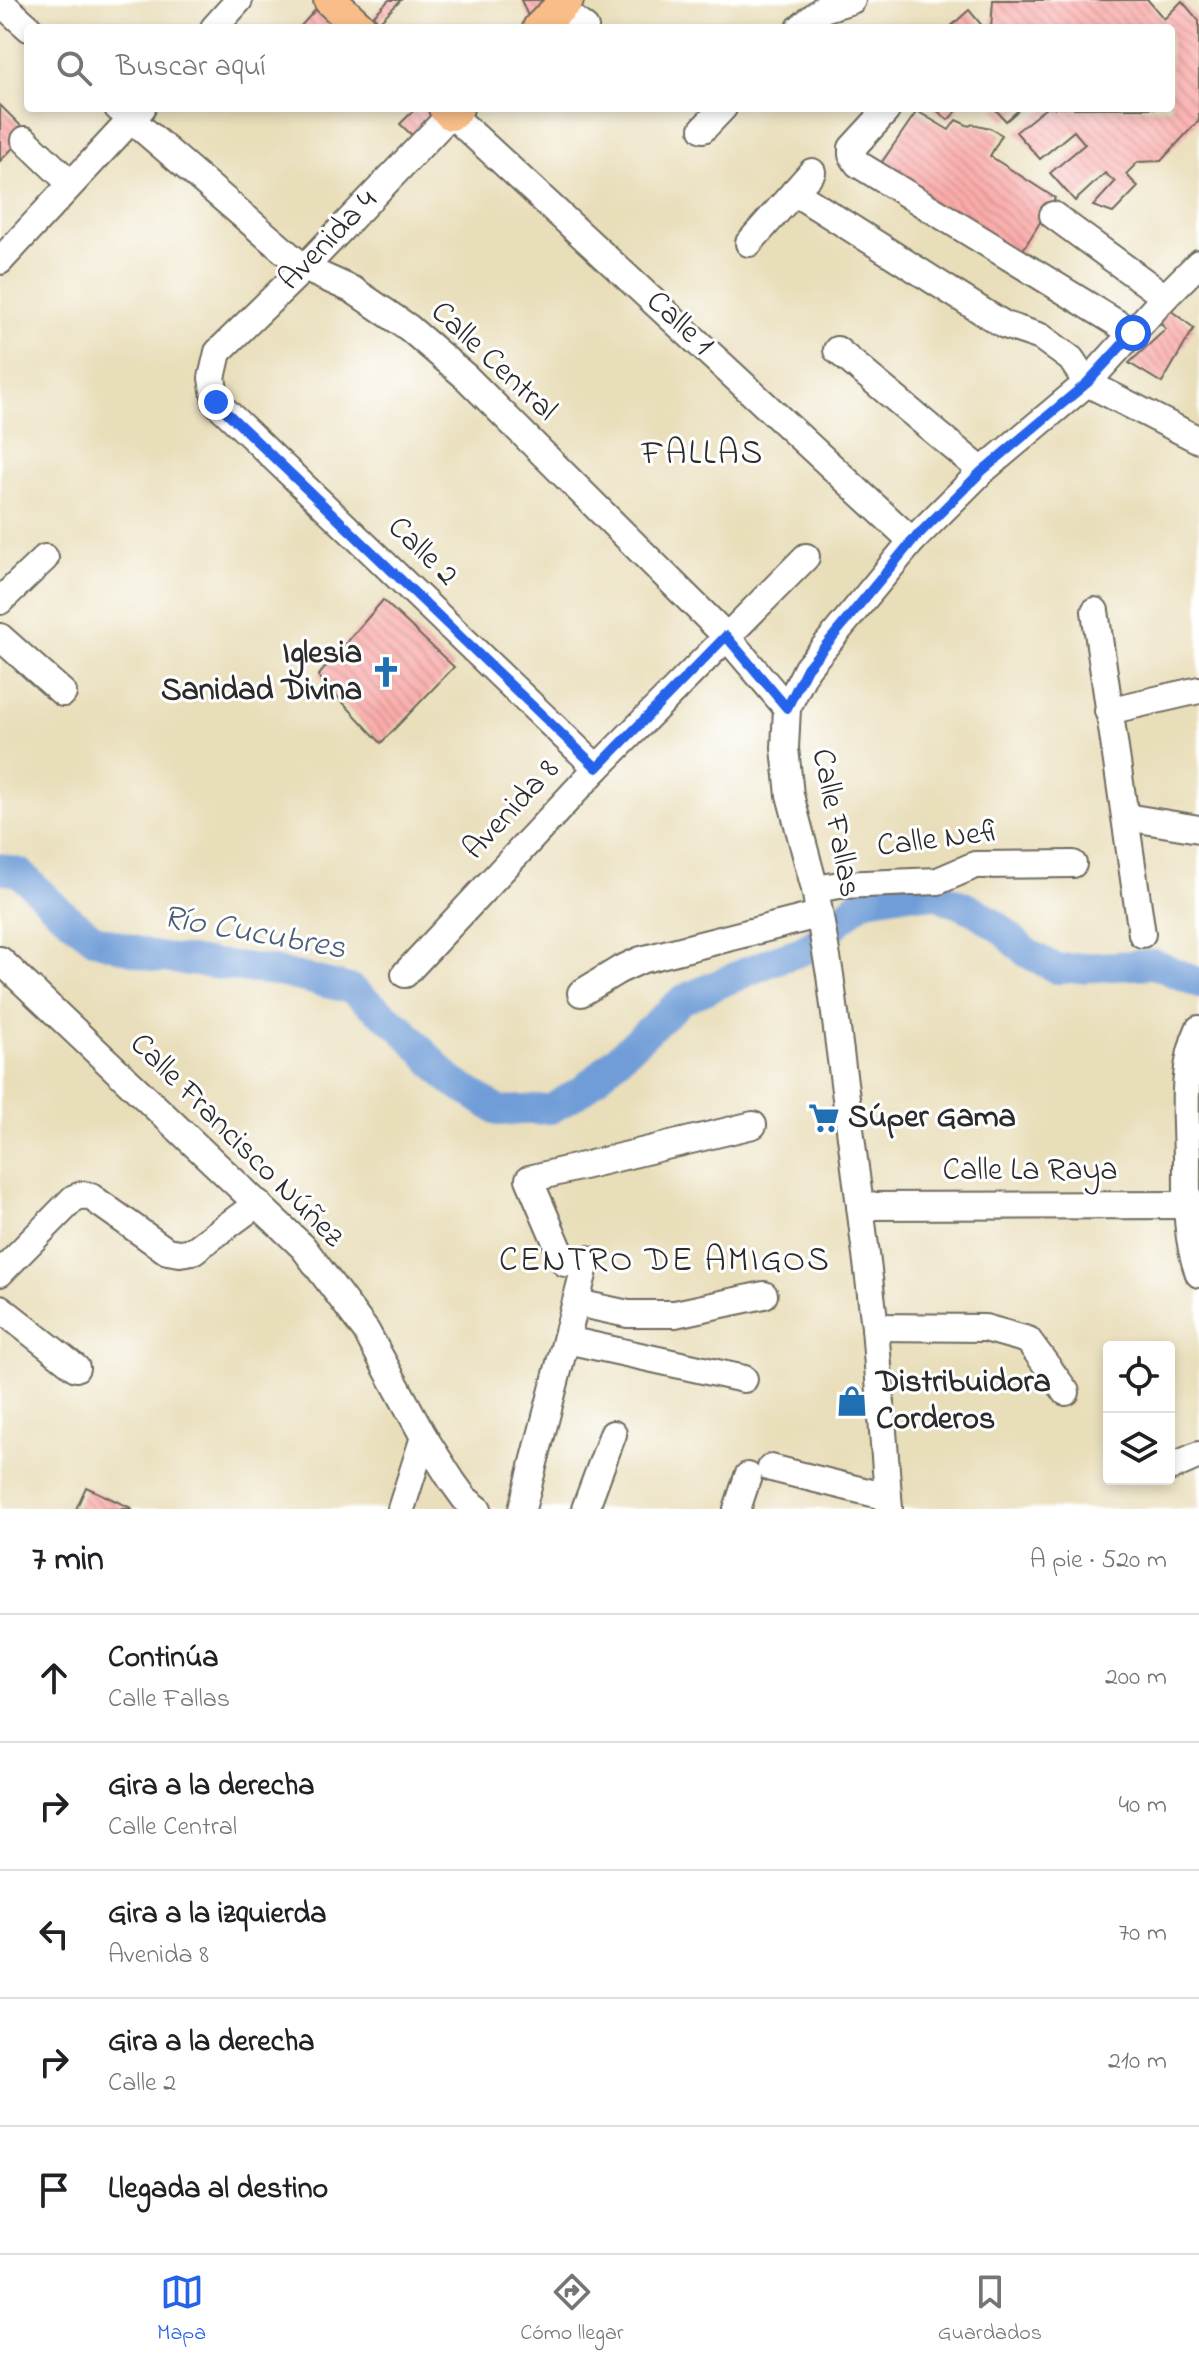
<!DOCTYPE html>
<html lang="es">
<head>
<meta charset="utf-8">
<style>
  body { margin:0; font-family:"Indie Flower",sans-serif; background:#f6f6f6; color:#202124 }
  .controls { position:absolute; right:24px; bottom:24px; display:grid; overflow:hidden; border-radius:8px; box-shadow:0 4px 12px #0003 }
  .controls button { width:72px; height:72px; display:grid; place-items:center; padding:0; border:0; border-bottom:2px solid #e0e0e0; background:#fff; color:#202124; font:40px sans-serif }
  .stop { position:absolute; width:24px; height:24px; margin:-18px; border:6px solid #2563eb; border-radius:50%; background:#fff }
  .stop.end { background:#2563eb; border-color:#fff; box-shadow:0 2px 8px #0008 }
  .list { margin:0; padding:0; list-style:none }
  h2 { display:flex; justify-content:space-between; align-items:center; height:104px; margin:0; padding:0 32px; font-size:34px }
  h2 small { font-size:26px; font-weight:400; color:#757577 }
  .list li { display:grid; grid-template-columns:52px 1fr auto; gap:24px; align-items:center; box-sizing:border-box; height:128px; padding:0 32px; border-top:2px solid #e0e0e0 }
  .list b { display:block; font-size:30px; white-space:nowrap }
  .list p { margin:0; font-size:26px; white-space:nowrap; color:#757577 }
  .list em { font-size:26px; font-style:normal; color:#757577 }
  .icon { flex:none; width:44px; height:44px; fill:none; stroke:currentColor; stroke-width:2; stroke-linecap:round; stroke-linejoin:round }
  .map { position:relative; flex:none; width:1199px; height:1509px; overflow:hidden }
  .search { position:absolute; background:#fff; box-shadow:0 4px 12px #0003; left:24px; right:24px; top:24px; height:88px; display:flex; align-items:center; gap:20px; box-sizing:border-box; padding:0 28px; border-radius:8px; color:#757577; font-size:30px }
  .sheet { height:744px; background:#fff }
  nav { display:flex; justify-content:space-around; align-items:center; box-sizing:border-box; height:112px; border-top:2px solid #e0e0e0; background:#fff; font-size:22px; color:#757577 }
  nav a { display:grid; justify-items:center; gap:4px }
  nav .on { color:#2563eb }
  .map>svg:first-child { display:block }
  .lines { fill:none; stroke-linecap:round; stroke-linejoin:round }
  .river { stroke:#6f9dd7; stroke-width:30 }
  .building { fill:url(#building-back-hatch) }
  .minor-casing { stroke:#6e6a5d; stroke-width:30 }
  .major-casing { stroke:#6e6a5d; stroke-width:36 }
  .minor { stroke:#fff; stroke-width:26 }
  .major { stroke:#f8bd88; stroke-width:32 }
  .route { stroke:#2563eb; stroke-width:10 }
  .labels { text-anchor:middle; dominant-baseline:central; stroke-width:6; stroke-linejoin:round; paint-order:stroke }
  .street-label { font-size:32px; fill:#2b2b2b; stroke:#fff }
  .poi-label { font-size:32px; font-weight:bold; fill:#2b2b2b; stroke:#fff; text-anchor:start }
  .neighbourhood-label { font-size:34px; letter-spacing:2px; fill:#2b2b2b; stroke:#fff }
  .water-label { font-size:34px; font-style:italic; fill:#4a5e78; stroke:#fff }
</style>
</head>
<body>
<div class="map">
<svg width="1199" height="1509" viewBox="0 0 1199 1509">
  <defs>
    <pattern id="building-back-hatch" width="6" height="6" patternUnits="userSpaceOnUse" patternTransform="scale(2)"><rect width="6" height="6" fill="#f9aba9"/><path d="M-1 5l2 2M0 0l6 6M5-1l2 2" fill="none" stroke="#d69392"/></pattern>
  </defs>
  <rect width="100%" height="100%" fill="#fff"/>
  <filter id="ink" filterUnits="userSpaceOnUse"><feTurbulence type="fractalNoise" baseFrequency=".0125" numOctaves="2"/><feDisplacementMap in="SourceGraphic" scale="16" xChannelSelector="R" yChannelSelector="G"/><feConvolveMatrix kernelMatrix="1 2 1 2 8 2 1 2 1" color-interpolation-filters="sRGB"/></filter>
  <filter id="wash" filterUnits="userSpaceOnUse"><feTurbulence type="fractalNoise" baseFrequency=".006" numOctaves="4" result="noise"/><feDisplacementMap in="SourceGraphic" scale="32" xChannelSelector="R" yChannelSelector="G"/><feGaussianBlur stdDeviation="1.8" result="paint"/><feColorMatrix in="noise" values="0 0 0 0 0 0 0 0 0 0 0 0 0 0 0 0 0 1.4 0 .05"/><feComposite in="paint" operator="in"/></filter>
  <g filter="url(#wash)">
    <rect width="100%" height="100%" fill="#e9deba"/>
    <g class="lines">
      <polyline class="river" points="0,868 20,873 57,909 95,939 156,957 274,971 351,989 400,1027 449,1079 499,1111 551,1109 584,1089 682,1000 772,961 802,951 818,940 858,904 867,899 905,893 938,895 975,911 1000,928 1027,953 1057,969 1154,964 1199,983"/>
    </g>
    <g id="blocks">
      <g class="building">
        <polygon points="389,0 401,0 379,22 373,16"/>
        <polygon points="521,0 560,0 533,28"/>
        <polygon points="993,0 1148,0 1164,19 1182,1 1199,21 1199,120 1161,161 1138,162 1126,174 1138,187 1113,213 1093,206 1115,182 1105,173 1075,201 1050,173 1085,144 1074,131 1040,159 1016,132 1046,108 1171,108 1171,28 991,28"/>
        <polygon points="318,7 337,24 334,28 299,28"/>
        <polygon points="969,10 984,28 949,28"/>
        <polygon points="0,105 28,133 0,161"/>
        <polygon points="416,108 427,108 438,119 417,140 400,124"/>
        <polygon points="934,108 960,108 948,120"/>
        <polygon points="994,108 1021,108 1006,121"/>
        <polygon points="917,111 949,130 956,120 969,126 973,124 990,128 1002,135 990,156 1055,198 1018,258 875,172"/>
        <polygon points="1170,310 1194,328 1162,383 1129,363 1166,329 1158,321"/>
        <polygon points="383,600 454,667 381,743 318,676"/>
        <polygon points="86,1487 133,1509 76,1509"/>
      </g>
    </g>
  </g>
  <g filter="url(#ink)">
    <use href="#blocks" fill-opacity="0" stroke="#6e6a5d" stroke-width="2"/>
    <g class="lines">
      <defs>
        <g id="minor">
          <polyline points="0,2 29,28"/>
          <polyline points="559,8 585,28"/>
          <polyline points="214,28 239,0"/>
          <polyline points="800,28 823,9 852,0"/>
          <polyline points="118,108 304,268 353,290 409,328 465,376 726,636 787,708"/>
          <polyline points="886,111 852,148 852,155 858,164 1133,333"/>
          <polyline points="703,129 723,108"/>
          <polyline points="25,140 71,184"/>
          <polyline points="794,192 988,315 1005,325 1041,337 1071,359 1087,383 1199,440"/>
          <polyline points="1053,215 1165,297"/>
          <polyline points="749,243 812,172"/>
          <polyline points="0,261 142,108"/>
          <polyline points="837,350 982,471"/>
          <polyline points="0,601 45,558"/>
          <polyline points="1095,611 1142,934"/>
          <polyline points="0,637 63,693"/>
          <polyline points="1108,711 1199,690"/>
          <polyline points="597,768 216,402 212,378 218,352 304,268 451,114 912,541"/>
          <polyline points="1126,817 1199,829"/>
          <polyline points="815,889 840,885 938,881 975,865 1073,864"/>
          <polyline points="0,960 303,1247 366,1331 424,1437 452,1481 465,1499 478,1509"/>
          <polyline points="405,974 597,768 806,557"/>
          <polyline points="581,993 619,970 641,960 818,915"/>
          <path d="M1199,1029C1181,1067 1186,1116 1187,1157C1187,1196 1185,1237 1199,1274"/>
          <polyline points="860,1206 1199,1205"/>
          <polyline points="0,1273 74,1198 82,1195 91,1197 167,1251 180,1253 193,1251 258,1203"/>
          <polyline points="577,1303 628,1314 675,1314 764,1295"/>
          <polyline points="0,1308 76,1368"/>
          <polyline points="875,1327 985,1328 1028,1340 1066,1392"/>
          <polyline points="567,1340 744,1379"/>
          <polyline points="771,1468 888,1497"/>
          <polyline points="1169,1468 1199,1455"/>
          <polyline points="401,1509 424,1437"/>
          <polyline points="522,1509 587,1259 565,1263 529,1179 753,1125"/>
          <polyline points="585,1509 613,1434"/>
          <polyline points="737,1509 748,1476"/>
          <polyline points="889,1509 875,1327 860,1206 830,975 815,889 790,795 785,748 787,708 807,668 912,541 982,471 1087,383 1165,297 1199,263"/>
        </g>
        <g id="major">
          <polyline points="330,0 360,28"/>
          <polyline points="539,28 567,0"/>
          <polyline points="445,108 451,114 457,108"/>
        </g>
      </defs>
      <use href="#minor" class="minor-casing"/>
      <use href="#major" class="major-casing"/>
      <use href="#minor" class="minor"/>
      <use href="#major" class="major"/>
    </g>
  </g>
  <g class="lines" filter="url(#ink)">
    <polyline class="route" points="216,402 597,768 726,636 787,708 807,668 912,541 982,471 1087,383 1133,333"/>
  </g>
  <defs>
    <symbol id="church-bare" viewBox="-9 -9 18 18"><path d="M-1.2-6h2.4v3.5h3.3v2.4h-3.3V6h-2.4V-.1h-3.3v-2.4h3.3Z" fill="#1f6fb2" stroke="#fff" stroke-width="2.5" paint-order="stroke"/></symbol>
    <symbol id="supermarket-bare" viewBox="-9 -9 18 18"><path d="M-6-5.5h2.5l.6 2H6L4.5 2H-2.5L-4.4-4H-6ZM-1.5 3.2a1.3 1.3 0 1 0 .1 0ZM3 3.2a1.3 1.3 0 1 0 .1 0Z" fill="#1f6fb2" stroke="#fff" stroke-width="2.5" paint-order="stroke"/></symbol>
    <symbol id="shop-bare" viewBox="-9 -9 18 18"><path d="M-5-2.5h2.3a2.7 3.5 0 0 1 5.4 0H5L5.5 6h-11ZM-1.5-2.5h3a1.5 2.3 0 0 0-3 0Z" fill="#1f6fb2" stroke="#fff" stroke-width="2.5" paint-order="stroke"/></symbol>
  </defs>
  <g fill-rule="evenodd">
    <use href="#church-bare" x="364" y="650" width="44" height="44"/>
    <use href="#supermarket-bare" x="802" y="1096" width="44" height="44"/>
    <use href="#shop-bare" x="830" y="1379" width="44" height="44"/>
  </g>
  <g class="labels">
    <g class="street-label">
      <text transform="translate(329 241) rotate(-46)">Avenida 4</text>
      <text transform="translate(679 324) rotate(43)">Calle 1</text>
      <text transform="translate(493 362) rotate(43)">Calle Central</text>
      <text transform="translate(422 552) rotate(44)">Calle 2</text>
      <text transform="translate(512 810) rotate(-47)">Avenida 8</text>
      <text transform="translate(835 823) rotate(79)">Calle Fallas</text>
      <text transform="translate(939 840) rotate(-7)">Calle Nefi</text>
      <text transform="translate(236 1141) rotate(45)">Calle Francisco Núñez</text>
      <text x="1030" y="1171">Calle La Raya</text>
    </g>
    <g class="poi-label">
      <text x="362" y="654" text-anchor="end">Iglesia<tspan x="362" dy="37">Sanidad Divina</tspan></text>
      <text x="848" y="1118">Súper Gama</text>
      <text x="876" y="1383">Distribuidora<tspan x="876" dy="37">Corderos</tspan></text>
    </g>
    <g class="neighbourhood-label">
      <text x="703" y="455">FALLAS</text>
      <text x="665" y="1262">CENTRO DE AMIGOS</text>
    </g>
    <g class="water-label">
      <text transform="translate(254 934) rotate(10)">Río Cucubres</text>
    </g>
  </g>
</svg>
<div class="controls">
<button><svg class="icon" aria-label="locate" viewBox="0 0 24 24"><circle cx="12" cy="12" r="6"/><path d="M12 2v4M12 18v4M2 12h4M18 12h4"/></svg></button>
<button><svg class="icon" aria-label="layers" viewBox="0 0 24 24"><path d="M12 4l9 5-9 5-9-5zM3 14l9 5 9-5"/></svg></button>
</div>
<div class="stop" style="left:1133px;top:333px"></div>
<div class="stop end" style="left:216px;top:402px"></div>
<div class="search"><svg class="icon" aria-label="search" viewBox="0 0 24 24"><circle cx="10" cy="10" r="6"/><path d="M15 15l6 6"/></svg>Buscar aquí</div>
</div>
<section class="sheet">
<h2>7 min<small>A pie · 520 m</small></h2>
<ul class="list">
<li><svg class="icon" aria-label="ahead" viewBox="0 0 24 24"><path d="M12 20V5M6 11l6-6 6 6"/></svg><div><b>Continúa</b><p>Calle Fallas</p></div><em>200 m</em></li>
<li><svg class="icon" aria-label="right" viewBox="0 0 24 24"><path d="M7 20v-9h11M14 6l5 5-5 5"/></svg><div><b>Gira a la derecha</b><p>Calle Central</p></div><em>40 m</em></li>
<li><svg class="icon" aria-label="left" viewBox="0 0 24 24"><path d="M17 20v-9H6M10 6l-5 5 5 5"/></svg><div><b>Gira a la izquierda</b><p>Avenida 8</p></div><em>70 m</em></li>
<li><svg class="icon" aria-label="right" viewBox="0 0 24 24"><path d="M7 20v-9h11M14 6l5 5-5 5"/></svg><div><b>Gira a la derecha</b><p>Calle 2</p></div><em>210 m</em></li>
<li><svg class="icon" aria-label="arrive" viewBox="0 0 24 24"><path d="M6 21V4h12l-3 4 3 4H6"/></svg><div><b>Llegada al destino</b></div></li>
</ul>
</section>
<nav>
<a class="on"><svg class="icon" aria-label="map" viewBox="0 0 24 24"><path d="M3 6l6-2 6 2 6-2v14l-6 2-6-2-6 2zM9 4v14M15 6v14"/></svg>Mapa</a>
<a><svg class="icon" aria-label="directions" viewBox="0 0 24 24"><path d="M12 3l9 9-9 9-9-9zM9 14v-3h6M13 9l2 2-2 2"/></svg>Cómo llegar</a>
<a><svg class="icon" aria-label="saved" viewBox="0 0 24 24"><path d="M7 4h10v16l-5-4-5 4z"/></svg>Guardados</a>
</nav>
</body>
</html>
